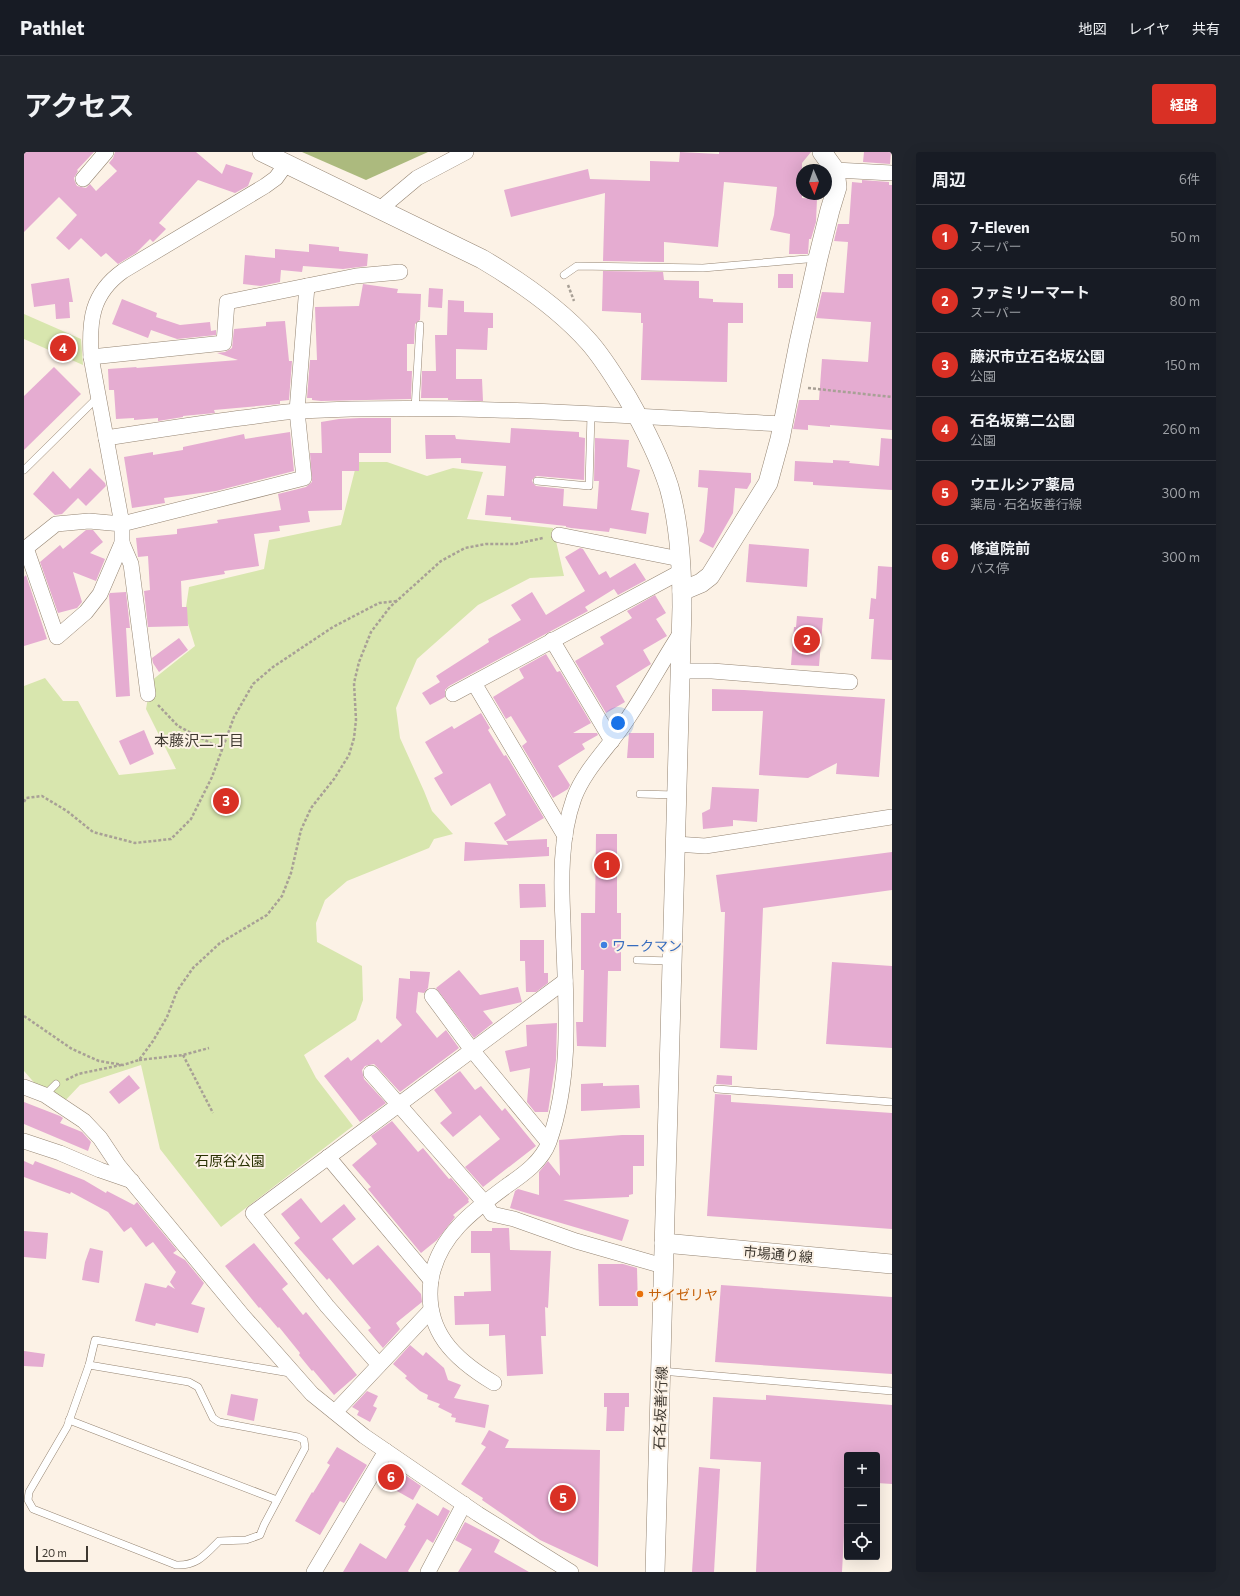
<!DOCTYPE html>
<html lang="ja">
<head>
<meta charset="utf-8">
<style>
  body { margin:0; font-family:Commissioner,"Noto Sans JP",sans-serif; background:#20242c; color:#f1f3f6 }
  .controls { position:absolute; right:12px; bottom:12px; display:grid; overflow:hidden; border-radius:4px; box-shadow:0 4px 16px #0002 }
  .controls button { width:36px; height:36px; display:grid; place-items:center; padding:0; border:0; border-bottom:1px solid #363941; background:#171b24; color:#f1f3f6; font:20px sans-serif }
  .compass { position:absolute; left:772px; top:12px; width:36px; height:36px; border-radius:50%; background:#171b24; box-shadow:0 4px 16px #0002; rotate:178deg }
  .scale { position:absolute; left:12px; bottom:10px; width:52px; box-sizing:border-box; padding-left:4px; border:2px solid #3f3931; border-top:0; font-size:11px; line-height:14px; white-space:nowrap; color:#3f3931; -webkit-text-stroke:3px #fcf2e6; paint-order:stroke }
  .you { position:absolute; left:594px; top:571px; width:14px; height:14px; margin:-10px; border:3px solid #fff; border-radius:50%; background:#1a73e8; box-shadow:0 0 0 6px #1a73e833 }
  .badge { display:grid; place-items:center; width:26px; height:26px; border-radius:50%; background:#d93025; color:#fff; font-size:13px; font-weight:700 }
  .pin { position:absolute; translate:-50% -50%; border:2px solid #fff; box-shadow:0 1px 4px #0006 }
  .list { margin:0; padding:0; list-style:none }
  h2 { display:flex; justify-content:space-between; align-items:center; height:52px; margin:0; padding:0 16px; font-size:17px }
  h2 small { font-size:13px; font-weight:400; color:#9ea1a6 }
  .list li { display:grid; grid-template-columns:26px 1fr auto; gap:12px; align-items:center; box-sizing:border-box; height:64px; padding:0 16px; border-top:1px solid #363941 }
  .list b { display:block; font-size:15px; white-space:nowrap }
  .list p { margin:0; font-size:13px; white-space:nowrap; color:#9ea1a6 }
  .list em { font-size:13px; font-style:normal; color:#9ea1a6 }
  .icon { flex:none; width:22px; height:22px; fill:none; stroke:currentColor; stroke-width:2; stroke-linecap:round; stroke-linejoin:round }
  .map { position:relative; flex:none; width:868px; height:1420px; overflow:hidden; border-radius:4px }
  header { display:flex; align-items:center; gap:24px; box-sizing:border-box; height:56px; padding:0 20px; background:#171b24; border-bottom:1px solid #363941 }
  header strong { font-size:19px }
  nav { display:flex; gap:22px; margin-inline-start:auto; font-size:14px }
  .intro { display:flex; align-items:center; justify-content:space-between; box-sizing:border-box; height:96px; padding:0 24px }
  h1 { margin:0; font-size:28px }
  .button { padding:10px 18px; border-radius:4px; background:#d93025; color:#fff; font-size:14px; font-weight:700 }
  main { display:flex; gap:24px; padding:0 24px }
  aside { flex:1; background:#171b24; border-radius:4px; box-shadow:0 4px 16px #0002 }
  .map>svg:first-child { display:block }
  .green { fill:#d8e6ae }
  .forest { fill:#acba7e }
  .building { fill:#e5acd1 }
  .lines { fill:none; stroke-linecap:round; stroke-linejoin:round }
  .service-casing { stroke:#958573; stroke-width:8 }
  .minor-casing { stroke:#958573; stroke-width:16 }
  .tertiary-casing { stroke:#958573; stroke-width:20 }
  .path { stroke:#a8a096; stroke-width:2.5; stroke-dasharray:3 2; stroke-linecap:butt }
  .service { stroke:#fff; stroke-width:7 }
  .minor { stroke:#fff; stroke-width:15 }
  .tertiary { stroke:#fff; stroke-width:19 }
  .shop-dot { fill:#3f7fe0; stroke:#fcf2e6; stroke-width:1.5 }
  .food-dot { fill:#e8710a; stroke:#fcf2e6; stroke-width:1.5 }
  .labels { text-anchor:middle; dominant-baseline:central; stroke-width:4; stroke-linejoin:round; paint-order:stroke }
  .shop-label { font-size:14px; fill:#366cbe; stroke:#fcf2e6; text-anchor:start }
  .park-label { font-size:14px; fill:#2a3203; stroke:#fcf2e6 }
  .street-label { font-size:14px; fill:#3f3931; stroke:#fcf2e6 }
  .food-label { font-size:14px; fill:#c56008; stroke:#fcf2e6; text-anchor:start }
  .neighbourhood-label { font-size:15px; fill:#3f3931; stroke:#fcf2e6 }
</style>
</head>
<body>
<header>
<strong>Pathlet</strong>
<nav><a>地図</a><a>レイヤ</a><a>共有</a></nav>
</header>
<div class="intro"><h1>アクセス</h1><a class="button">経路</a></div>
<main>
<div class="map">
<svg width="868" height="1420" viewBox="0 0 868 1420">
  <rect width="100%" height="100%" fill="#fcf2e6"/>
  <g class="green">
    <polygon points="0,162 57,187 59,213 0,187"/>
    <polygon points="333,310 363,310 403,324 429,316 459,320 443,367 529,376 540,424 506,426 454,453 393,507 372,556 376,586 400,639 408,659 429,682 410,687 405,696 323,729 301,748 292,771 293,790 338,814 339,848 332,868 280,903 292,926 329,974 197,1075 136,997 117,913 56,933 37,953 21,943 0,919 0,534 21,526 39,549 54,549 95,623 152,617 122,557 127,529 171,494 161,462 165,435 240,417 245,388 317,373"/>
  </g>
  <polygon class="forest" points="278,0 404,0 342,28"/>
  <g class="building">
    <polygon points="0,0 70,0 53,18 54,19 50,26 51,30 53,34 62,36 66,32 72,39 93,19 85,11 89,6 91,0 172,0 198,22 202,12 229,21 224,34 211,41 174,28 135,71 142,77 129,90 126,87 112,101 94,112 82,101 77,105 57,86 45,98 32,86 53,63 35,45 0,80"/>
    <polygon points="656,0 695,2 695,0 787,0 778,11 778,46 793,47 792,70 787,87 785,87 784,102 765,102 766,82 746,78 750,63 753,35 700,30 694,95 640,90 640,110 579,109 581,41 487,65 480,38 564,17 566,27 626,29 626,9 655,10"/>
    <polygon points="840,0 867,0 866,12 839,10"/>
    <polygon points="838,28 865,30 865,33 868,33 868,278 806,273 806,275 784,273 784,278 769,277 775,248 795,248 798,207 844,210 847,170 792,166 798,140 820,141 824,90 810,89 814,72 825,72 828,30 838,31"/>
    <polygon points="285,92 315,95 315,99 344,102 343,114 319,117 279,114 278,120 257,118 256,130 237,134 219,132 221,103 251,106 251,97 285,100"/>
    <polygon points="579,119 639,120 640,128 675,129 675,146 689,147 689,150 719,151 719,171 704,171 703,230 617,228 619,171 617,171 617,161 578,159"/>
    <rect x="754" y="122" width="15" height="14"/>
    <polygon points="45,126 49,150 45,150 46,166 32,167 31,152 10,155 7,132"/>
    <polygon points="339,132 374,137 373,141 397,142 396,168 391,172 390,192 383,192 383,219 388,219 387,247 297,249 288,248 288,246 283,246 286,208 293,208 291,155 335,154"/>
    <polygon points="405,136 419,137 418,156 404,155"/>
    <polygon points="98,147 133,161 132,165 156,173 186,170 187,179 192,178 192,183 153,187 127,178 124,186 88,172"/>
    <polygon points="424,148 440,149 440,160 469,161 469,176 464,176 463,198 432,197 432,227 458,227 459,249 424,248 424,246 397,246 398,219 412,219 411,183 423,183"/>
    <polygon points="261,169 265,209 268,209 265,248 256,249 256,252 190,258 191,261 159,264 159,265 134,269 134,266 110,268 110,266 92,267 90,238 85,238 84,217 113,215 112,216 214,208 193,201 201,200 208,196 210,177 242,174 242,170"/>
    <polygon points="30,215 57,242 0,298 0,244"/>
    <polygon points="336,266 367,266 367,301 335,301 335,319 318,319 318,358 284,359 286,370 255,374 256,379 230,382 235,414 200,419 201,422 157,429 158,455 163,455 164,474 124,475 120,439 126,438 124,404 114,405 112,386 153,382 153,377 194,371 193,368 257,358 254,342 282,335 288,330 286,301 298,301 297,270 315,267"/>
    <polygon points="487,276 555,280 555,285 561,286 560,328 513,324 511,325 508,328 509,331 512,334 540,337 539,354 573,357 575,329 570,329 571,286 605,288 603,315 616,318 607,358 625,361 622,382 586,376 585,380 547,376 542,375 542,374 487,368 487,365 461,363 463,343 480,344 482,314 437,311 437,306 402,307 401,283 431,283 432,287 486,291"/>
    <polygon points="266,280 270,319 192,339 140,346 141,351 108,356 100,305 129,300 129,303 159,298 159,295 220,282 221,287"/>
    <polygon points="857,286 868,287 868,338 789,333 789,330 770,329 771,309 809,311 809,308 826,309 825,311 855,314"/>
    <polygon points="66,316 81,331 82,334 62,354 54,346 38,362 31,363 9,342 29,319 46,337"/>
    <polygon points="675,318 727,321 727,330 723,337 711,336 709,361 689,396 675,389 680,380 684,336 674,335"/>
    <polygon points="62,378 69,378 79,390 66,401 81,407 72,429 49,420 58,450 53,456 34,461 16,410 36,393 39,397"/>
    <polygon points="725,392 785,397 783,435 722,430"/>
    <polygon points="556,396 559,397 575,423 582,419 586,426 611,411 622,428 594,443 590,437 561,455 564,459 425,534 421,538 421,545 406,553 398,541 416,530 412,524 465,490 464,487 497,468 487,453 508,440 522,463 561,439 541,405"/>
    <polygon points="854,414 868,415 868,508 847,507 850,467 845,467 847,446 852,447"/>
    <polygon points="2,423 23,487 0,494 0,425"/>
    <polygon points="102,440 106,476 102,476 106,544 92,545 85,443 86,441"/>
    <polygon points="631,443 642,461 632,467 643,484 619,498 627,512 592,534 601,550 582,561 551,509 580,492 576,485 608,466 603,459"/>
    <polygon points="773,464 799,466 795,514 767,513 770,475 772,475"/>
    <polygon points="155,486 164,498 135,520 129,511 128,506"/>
    <polygon points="522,502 533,520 536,519 567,571 549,581 573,581 574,583 558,592 561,597 534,614 546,633 544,637 529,646 498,594 503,590 487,564 482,567 469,545 500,526 495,517"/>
    <polygon points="688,537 720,538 861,547 855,625 812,622 813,611 784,626 735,623 739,559 688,559"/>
    <polygon points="457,561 466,576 464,578 480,604 482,603 520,666 481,689 470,671 482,663 466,631 427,654 410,626 419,621 401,590 428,574 430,577"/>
    <polygon points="120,578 130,602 106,613 95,589"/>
    <polygon points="605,581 630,581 630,606 603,606"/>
    <polygon points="688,635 735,637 733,670 709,668 709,674 679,677 678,661 686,657"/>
    <polygon points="572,682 593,682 593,761 597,761 597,819 584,819 582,895 553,894 552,870 559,870 560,818 557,818 557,761 571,761"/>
    <polygon points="523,687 523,695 525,695 525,704 440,709 441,690 484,693 482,689"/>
    <polygon points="868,700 868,738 739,756 733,898 696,896 701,760 697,760 692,723"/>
    <polygon points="495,732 521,732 522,755 496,756"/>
    <polygon points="496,788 520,788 520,821 524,821 524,831 512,840 502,840 501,809 496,809"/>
    <polygon points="808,810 868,814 868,896 802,892"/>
    <polygon points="435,818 456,843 494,835 498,850 459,859 469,871 450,886 412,836"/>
    <polygon points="386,819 406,820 404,836 400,841 394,840 392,860 413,886 422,878 435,896 376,940 353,915 350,912 341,914 338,918 340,927 362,951 336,970 300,924 324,905 327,909 354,887 357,891 378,873 372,866 375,826 386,827"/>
    <polygon points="533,871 532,908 524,960 511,960 503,950 506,916 486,920 481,899 503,894 502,873"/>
    <polygon points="436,919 451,938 457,934 478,959 481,956 512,994 459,1035 441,1015 476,987 456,963 429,985 416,971 428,961 410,938"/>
    <polygon points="105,923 116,936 95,952 85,940"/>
    <polygon points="693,923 708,924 708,933 692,932"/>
    <polygon points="579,931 579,934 615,933 616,956 557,959 557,932"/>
    <polygon points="691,942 707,943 707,950 868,961 868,1077 683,1064"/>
    <polygon points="0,950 36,964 39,966 36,971 58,980 67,990 64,999 0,972"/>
    <polygon points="368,969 394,1000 399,996 425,1027 427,1026 445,1047 444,1048 445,1050 429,1063 431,1065 413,1088 397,1101 344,1037 347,1035 328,1013 353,992 347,984"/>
    <polygon points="598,983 620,983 620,1014 609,1014 609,1042 605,1043 605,1045 539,1048 605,1068 598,1089 486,1056 491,1039 494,1037 515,1043 515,1020 524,1009 536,1024 535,988"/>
    <polygon points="0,1009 9,1013 11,1009 60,1028 82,1041 83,1039 110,1053 113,1050 153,1098 149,1101 161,1108 180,1131 167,1152 181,1156 174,1181 132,1171 131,1174 111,1169 121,1131 142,1136 144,1133 151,1137 146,1130 152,1120 129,1090 122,1095 107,1075 100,1080 84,1060 47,1040 46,1042 0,1025"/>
    <polygon points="277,1046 297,1071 320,1052 332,1067 308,1087 329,1113 354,1093 397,1142 398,1150 372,1171 376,1177 359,1196 344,1178 347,1176 305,1126 303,1128 270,1091 276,1086 257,1062"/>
    <polygon points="468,1076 485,1076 486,1098 527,1099 524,1156 521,1155 522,1184 517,1184 519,1222 483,1224 481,1183 465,1184 465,1172 431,1173 430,1144 440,1144 440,1140 467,1139 466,1101 447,1101 447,1079 468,1079"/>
    <polygon points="0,1079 24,1081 22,1107 0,1105"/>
    <polygon points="230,1091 264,1132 258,1137 279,1163 282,1160 333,1223 310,1243 289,1218 288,1219 275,1203 276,1201 255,1175 254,1176 236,1155 235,1156 201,1114"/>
    <polygon points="66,1096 79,1099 75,1131 58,1128 61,1110"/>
    <polygon points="574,1112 599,1112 613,1116 614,1154 575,1154"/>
    <polygon points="697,1133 868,1145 868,1222 691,1210"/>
    <polygon points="386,1193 399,1204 402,1200 420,1216 424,1228 437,1233 430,1246 465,1253 461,1276 431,1270 432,1266 427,1265 428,1262 414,1255 416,1252 403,1247 404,1243 396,1239 381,1226 383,1224 369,1212"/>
    <polygon points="0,1199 21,1202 19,1215 0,1214"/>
    <polygon points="343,1239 354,1244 349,1254 353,1256 346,1270 333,1263 335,1259 328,1255"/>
    <polygon points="580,1241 605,1241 605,1255 601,1255 600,1279 582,1279 583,1255 580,1255"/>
    <polygon points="207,1242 234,1247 230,1269 203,1263"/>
    <polygon points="742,1243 868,1253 868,1332 853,1331 853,1303 823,1303 823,1328 818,1420 732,1420 737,1310 686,1307 689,1245 742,1248"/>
    <polygon points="465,1278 485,1288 481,1296 576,1298 574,1415 516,1388 458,1348 459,1346 437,1332 462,1295 457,1292"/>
    <polygon points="313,1295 343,1313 320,1351 316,1349 296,1383 271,1369 288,1340 289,1341 306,1313 303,1311"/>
    <polygon points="675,1315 696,1317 690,1420 668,1420"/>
    <polygon points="374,1318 397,1334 389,1348 364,1334"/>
    <polygon points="393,1351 414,1364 419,1355 426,1359 409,1391 403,1387 384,1419 385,1420 319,1420 336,1391 362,1407 382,1374 380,1373"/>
    <polygon points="441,1370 476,1388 470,1400 505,1420 434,1420 448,1397 431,1388"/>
  </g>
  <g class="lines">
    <defs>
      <g id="service">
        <polyline points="540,123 553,114 679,116 794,106"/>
        <polyline points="391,257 396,173"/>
        <polyline points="0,318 74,245"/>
        <polyline points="513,329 565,334 567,262"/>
        <polyline points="616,642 651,643"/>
        <polyline points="613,808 647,809"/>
        <polyline points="693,937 868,950"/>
        <polyline points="21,943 32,932"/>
        <path d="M65,1213L165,1230L174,1235L189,1266L195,1270L274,1285L280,1288L281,1296L240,1373L236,1383L222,1388L195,1389C181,1403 173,1414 152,1413L9,1357L4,1348L5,1340L43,1275Z"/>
        <polyline points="65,1213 71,1188 266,1221"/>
        <polyline points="637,1219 868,1239"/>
        <polyline points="45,1268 253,1348"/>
      </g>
      <g id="minor">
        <path d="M262,12L252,26L241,34L99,119C67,142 65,169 67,205L98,372V391L76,442L62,460L33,485L2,396L32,372L65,369L98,372L280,326L273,259L283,134"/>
        <polyline points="811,18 868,21"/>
        <polyline points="59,27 82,0"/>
        <polyline points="356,57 393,26 442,0"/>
        <polyline points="67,205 200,191 203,150 332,124 376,120"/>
        <path d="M82,286C127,279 172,272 217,266C236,264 255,260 275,259C436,251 598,264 759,272"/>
        <polyline points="535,383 656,407"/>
        <polyline points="98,391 107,412 124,542"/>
        <polyline points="528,488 588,589"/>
        <polyline points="657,519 688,519 826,530"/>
        <polyline points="450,531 541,684"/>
        <polyline points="429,542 658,419"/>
        <polyline points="652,692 681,694 868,665"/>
        <polyline points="408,844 448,898 524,990"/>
        <polyline points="347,921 460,1050 468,1062 490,1067 552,1089 639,1114"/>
        <polyline points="0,935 21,943 60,969 76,986 94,1013 219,1164 288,1242 340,1284 454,1362 547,1420"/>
        <polyline points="0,989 36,1001 76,1018 108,1029"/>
        <polyline points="304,1005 407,1128"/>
        <polyline points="355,1213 303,1154 229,1061 541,829"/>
        <path d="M470,1231C430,1207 400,1179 407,1128C414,1084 450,1058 484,1033C500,1022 518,1009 525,990C550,919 541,843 539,770C537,730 536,685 550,646C560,619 582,598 598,575C620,544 637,511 658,479"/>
        <polyline points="311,1260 407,1158"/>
        <polyline points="290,1420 362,1299"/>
        <polyline points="404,1420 440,1352"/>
      </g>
      <g id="tertiary">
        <path d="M238,0L458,107C497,130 535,156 565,190C580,207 591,226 603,245C619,273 635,304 645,335C656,374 658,416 658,455L631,1420"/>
        <polyline points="658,439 677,431 686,424 744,331 756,287 775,191 794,106 806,58 813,35 811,18 798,0"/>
        <polyline points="640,1091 868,1112"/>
      </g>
    </defs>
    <use href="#service" class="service-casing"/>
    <use href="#minor" class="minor-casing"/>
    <use href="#tertiary" class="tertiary-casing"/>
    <g class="path">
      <polyline points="544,133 550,149"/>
      <polyline points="784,236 868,245"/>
      <polyline points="134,553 154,574 198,597"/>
      <polyline points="0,650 2,646 18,644 43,659 69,680 111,691 147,687 167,667 188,625 210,565 229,532 249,515 309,475 355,451 373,449"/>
      <polyline points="0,864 48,897 75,909 99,913 115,908 129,889 143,865 153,839 169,816 196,791 243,763 258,744 267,721 277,678 287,656 310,627 325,603 330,586 332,568 330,531 335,510 347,480 366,455 417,409 441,396 462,392 491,392 519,386"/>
      <polyline points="159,903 189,961"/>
      <polyline points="115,908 159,903 185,896"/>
      <polyline points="42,928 54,922 97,913"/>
    </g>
    <use href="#service" class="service"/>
    <use href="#minor" class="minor"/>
    <use href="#tertiary" class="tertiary"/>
  </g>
  <circle class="shop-dot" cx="580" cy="793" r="4"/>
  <circle class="food-dot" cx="616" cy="1142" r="4"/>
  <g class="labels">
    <g class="shop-label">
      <text x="588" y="793">ワークマン</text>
    </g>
    <g class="park-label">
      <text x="206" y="1008">石原谷公園</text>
    </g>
    <g class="street-label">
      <text transform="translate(754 1102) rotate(5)">市場通り線</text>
      <text transform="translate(636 1256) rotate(-88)">石名坂善行線</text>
    </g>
    <g class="food-label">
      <text x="624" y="1142">サイゼリヤ</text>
    </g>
    <g class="neighbourhood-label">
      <text x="175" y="588">本藤沢二丁目</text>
    </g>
  </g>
</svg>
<div class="controls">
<button>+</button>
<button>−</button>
<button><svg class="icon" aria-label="locate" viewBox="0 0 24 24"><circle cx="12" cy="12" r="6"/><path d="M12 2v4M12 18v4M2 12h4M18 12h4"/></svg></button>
</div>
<svg class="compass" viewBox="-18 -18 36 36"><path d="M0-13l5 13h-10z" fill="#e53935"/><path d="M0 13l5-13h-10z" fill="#9ea1a6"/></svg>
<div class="scale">20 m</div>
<div class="you"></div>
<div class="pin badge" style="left:583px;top:713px">1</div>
<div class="pin badge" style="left:783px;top:488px">2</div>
<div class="pin badge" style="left:202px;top:649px">3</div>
<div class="pin badge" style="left:39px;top:196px">4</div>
<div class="pin badge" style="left:539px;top:1346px">5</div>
<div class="pin badge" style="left:367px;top:1325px">6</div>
</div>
<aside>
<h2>周辺<small>6件</small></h2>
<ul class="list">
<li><span class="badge">1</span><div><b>7-Eleven</b><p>スーパー</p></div><em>50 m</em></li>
<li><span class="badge">2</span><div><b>ファミリーマート</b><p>スーパー</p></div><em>80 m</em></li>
<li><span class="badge">3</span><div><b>藤沢市立石名坂公園</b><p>公園</p></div><em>150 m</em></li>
<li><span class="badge">4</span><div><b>石名坂第二公園</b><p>公園</p></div><em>260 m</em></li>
<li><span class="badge">5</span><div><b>ウエルシア薬局</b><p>薬局 · 石名坂善行線</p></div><em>300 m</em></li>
<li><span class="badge">6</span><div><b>修道院前</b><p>バス停</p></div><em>300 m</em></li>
</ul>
</aside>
</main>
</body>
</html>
